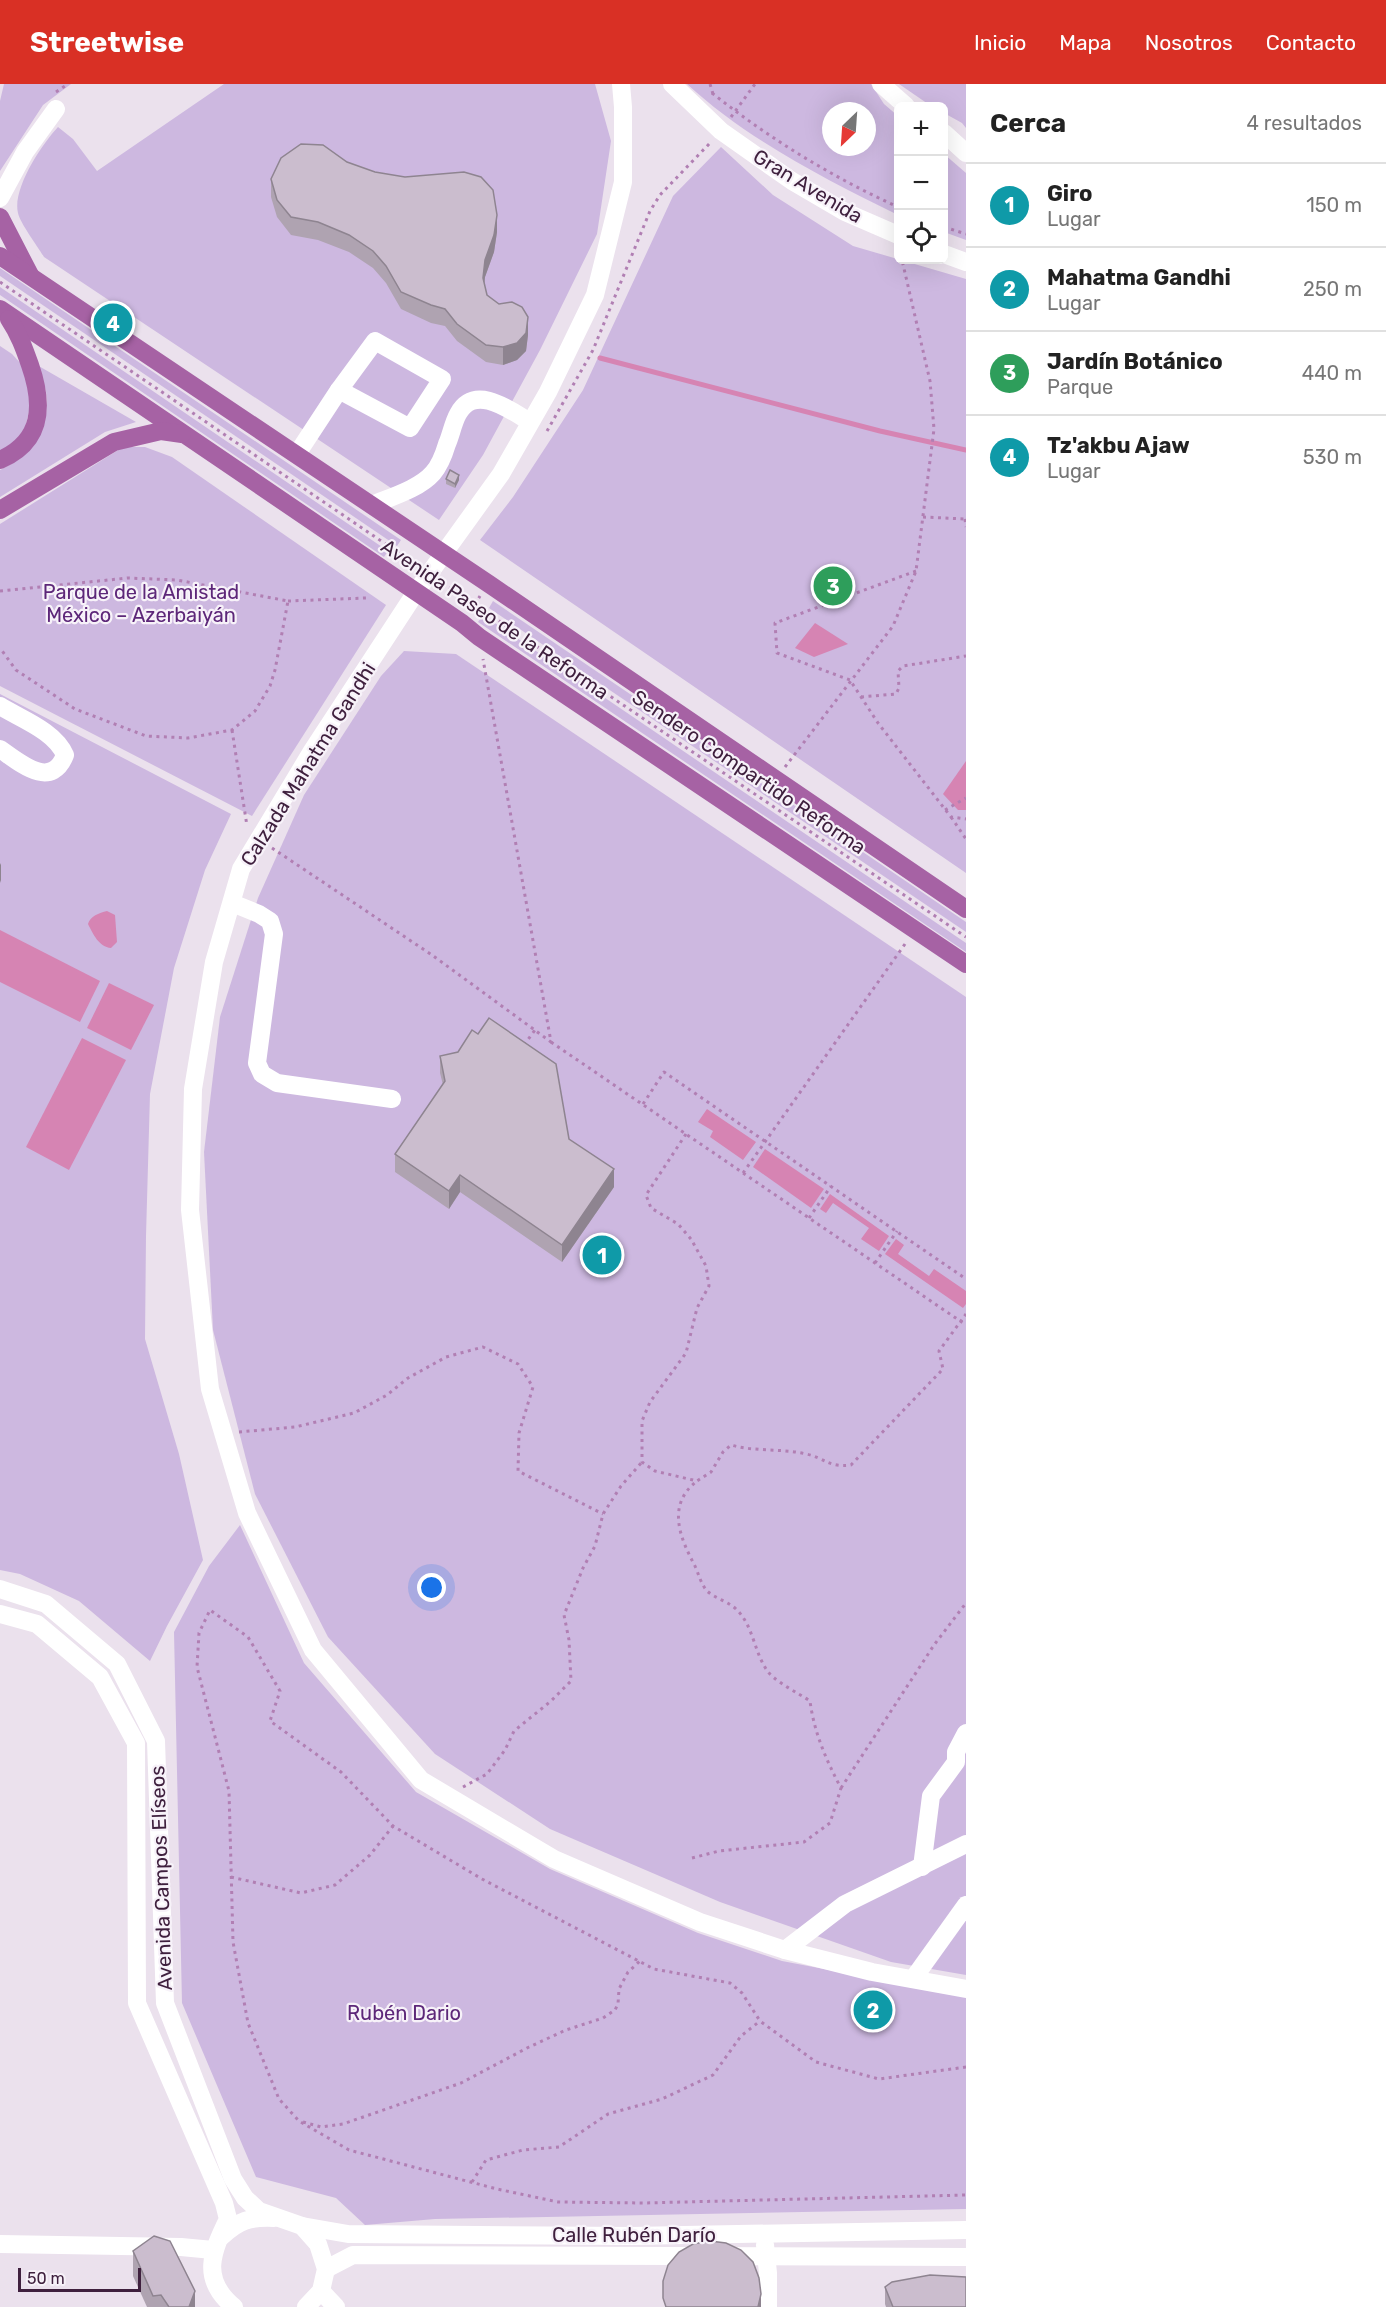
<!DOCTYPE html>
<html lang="es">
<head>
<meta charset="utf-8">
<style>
  body { margin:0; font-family:Rubik,sans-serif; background:#f2f2f2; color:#222 }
  .controls { position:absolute; right:18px; top:18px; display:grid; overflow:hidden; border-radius:9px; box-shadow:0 6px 24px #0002 }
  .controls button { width:54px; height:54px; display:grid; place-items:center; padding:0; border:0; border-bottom:2px solid #e0e0e0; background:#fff; color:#222; font:30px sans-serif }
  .compass { position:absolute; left:822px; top:18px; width:54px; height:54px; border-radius:50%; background:#fff; box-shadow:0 6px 24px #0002; rotate:205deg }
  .scale { position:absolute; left:18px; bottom:15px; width:123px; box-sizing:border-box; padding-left:6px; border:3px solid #3f203e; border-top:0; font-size:16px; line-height:21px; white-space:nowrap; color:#3f203e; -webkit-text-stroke:4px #f7f2f9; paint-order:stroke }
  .you { position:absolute; left:432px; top:1504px; width:21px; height:21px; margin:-15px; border:4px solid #fff; border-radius:50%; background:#1a73e8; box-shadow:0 0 0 9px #1a73e833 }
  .badge { display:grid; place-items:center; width:39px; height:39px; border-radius:50%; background:#d93025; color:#fff; font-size:20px; font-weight:700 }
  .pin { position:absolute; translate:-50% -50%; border:3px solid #fff; box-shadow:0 2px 6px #0006 }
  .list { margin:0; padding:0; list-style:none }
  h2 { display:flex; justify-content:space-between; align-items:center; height:78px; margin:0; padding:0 24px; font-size:26px }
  h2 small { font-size:20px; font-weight:400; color:#767676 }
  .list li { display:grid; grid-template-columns:39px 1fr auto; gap:18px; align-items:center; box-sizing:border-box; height:84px; padding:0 24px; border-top:2px solid #e0e0e0 }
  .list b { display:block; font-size:22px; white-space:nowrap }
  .list p { margin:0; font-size:20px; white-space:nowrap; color:#767676 }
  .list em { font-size:20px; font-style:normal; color:#767676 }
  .icon { flex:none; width:33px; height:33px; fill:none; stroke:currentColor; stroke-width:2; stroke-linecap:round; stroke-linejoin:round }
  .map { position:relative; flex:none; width:966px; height:2223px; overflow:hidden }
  header { display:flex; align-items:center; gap:36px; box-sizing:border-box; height:84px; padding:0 30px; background:#d93025; color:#fff }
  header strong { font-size:28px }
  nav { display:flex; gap:33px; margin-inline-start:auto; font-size:21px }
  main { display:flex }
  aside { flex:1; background:#fff }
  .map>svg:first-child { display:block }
  .green { fill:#cdb8e0; fill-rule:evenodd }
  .water { fill:#d684b3 }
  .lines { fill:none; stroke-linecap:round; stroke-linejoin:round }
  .stream { stroke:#d684b3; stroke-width:5 }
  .path { stroke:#b17fb3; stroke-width:3; stroke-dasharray:3 4.5; stroke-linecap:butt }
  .minor { stroke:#fff; stroke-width:18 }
  .major { stroke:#a662a4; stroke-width:18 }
  .wall { fill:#afa3b1 }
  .shaded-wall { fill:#8e8490 }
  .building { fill:#cbbdce; stroke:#8e8490; stroke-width:1.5 }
  .labels { text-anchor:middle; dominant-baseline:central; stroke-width:4.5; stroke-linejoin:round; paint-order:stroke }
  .street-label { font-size:20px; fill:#3f203e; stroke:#f7f2f9 }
  .park-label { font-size:20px; fill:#5d2779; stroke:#f7f2f9 }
</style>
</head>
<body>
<header>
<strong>Streetwise</strong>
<nav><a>Inicio</a><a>Mapa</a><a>Nosotros</a><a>Contacto</a></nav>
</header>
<main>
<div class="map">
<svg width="966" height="2223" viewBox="0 0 966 2223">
  <rect width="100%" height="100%" fill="#ebe1ed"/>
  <g class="green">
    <polygon points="4,0 71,0 43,21 0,87 0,17"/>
    <path d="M224,0H595L611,57L597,150L540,266L483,371L439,436L44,173C38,163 20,139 18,129C12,105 42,60 58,43L73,55L97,87Z"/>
    <path d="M687,0H871L884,20L898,32V131C825,95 748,56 687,0ZM831,27H867V63H831Z"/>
    <polygon points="899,0 966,0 966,44 962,39 944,29 944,22 931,22"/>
    <polygon points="721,63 773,111 853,162 966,195 966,789 480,456 513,413 583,306 673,112"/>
    <polygon points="944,70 966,89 966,156 944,148"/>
    <polygon points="0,184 401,456 397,462 0,192"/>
    <polygon points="0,203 388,467 384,473 0,211"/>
    <polygon points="0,262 12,270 23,282 33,312 25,344 15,357 0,368"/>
    <path d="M37,281L136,338L105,348L0,413V386C31,373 54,338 45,303C43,295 40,288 37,281Z"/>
    <polygon points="123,363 145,363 172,373 386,521 252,732 0,602 0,440"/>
    <polygon points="493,517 966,838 966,848 489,524"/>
    <polygon points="483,531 966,859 966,868 478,538"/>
    <polygon points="404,567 456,570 966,913 966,1891 891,1878 720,1818 550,1745 435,1670 328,1553 255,1410 213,1246 204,1068 220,933 258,814 304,711 381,592"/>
    <polygon points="0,610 231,730 205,786 174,884 150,1010 146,1152 145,1255 179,1370 203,1476 167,1542 150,1577 79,1517 20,1490 0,1486"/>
    <polygon points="240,1441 304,1579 416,1708 550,1785 698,1849 782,1877 966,1912 966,2125 435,2135 365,2141 336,2114 256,2093 182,1919 174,1548 209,1482"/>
  </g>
  <g class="water">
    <polygon points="815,539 848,560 814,573 795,564"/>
    <polygon points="966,677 966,726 958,726 943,710"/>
    <path d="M107,827L115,831L117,858L111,864C99,863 93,850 88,840C90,832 99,829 107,827Z"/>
    <polygon points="0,846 100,897 80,938 0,898"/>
    <polygon points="109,899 154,921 131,966 87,944"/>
    <polygon points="82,954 126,976 69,1086 26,1063"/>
    <polygon points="707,1025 756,1058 743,1076 710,1053 713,1047 698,1038"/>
    <polygon points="765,1065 824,1105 811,1124 753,1083"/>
    <polygon points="830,1110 889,1152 879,1167 861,1155 869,1144 833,1119 826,1129 820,1125"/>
    <polygon points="896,1155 904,1161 898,1170 929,1192 934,1185 966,1207 966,1220 963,1224 885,1170"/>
  </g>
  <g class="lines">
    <polyline class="stream" points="600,274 880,347 966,366"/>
    <g class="path">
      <polyline points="710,0 713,10"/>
      <polyline points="56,8 68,0"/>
      <path d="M712,9C770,55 832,93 898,123"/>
      <polyline points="731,33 755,0"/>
      <polyline points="944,143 966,150"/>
      <polyline points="0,198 415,480"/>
      <polyline points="547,347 593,266 650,127 660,111 710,59"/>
      <polyline points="923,433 966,435"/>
      <polyline points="965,435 966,443"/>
      <polyline points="916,487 775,539 777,569 850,596 878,639 951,733 966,735"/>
      <polyline points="443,499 966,853"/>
      <polyline points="0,507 128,494 177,496 288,517 275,586 270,602 255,627 232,646 188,654 146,652 75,625 16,586 0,564"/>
      <polyline points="288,517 366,514"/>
      <polyline points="471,527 480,512"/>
      <polyline points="861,613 896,610 899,604 898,587 903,582 966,572"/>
      <polyline points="232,646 247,742"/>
      <polyline points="785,683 893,542 916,487 934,345 930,297 902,176"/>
      <polyline points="945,726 966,714"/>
      <polyline points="951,733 966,755"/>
      <polyline points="272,764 432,871 551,958 483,575"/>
      <polyline points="551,958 966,1241"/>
      <polyline points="524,961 535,946"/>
      <polyline points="643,1020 664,988 966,1195"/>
      <path d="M686,1050L646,1111L651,1124L678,1140L691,1155L706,1182L709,1202L697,1224L686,1269L650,1318L642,1337V1378L655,1387L697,1397L711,1388L723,1368L731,1361C755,1368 781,1364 806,1370C825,1374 829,1384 851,1381L943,1285L939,1267L966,1230"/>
      <polyline points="743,1089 905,860"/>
      <polyline points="809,1134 831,1102"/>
      <polyline points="875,1179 897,1147"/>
      <polyline points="239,1348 295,1343 354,1329 387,1311 408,1294 446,1273 483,1263 518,1280 533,1303 519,1349 518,1387 603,1430"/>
      <polyline points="463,1703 487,1690 505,1666 514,1647 551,1617 571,1597 569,1556 564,1531 583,1484 595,1462 603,1430 621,1402 642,1378"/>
      <polyline points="841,1704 934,1561 966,1519"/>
      <path d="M692,1774L719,1767L804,1758L830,1739L841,1704C826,1676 814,1648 810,1617C798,1609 772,1596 766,1585C754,1566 753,1543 738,1527C730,1518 716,1515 707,1507C701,1500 699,1491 695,1482C680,1454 666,1421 697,1397"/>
      <polyline points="231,1793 301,1809 335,1801 370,1771 393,1742"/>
      <polyline points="966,1983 879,1995 816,1978 760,1937 742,1909 730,1899 654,1885 482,1795 393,1742 341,1688 270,1637 280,1607 248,1553 210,1526 199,1549 197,1583 229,1707 233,1858 248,1939 279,2015 299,2037 349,2066 497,2105 558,2118 643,2119 966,2111"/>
      <polyline points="303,2038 321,2043 343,2040 461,1999 529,1963 566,1946 603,1934 615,1926 618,1920 619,1905 628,1888 640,1877"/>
      <polyline points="472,2098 486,2076 523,2066 559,2063 608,2030 662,2015 713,1991 741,1952 760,1937"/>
    </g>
    <g class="minor">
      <polyline points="621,0 623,23 623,98 595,211 548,308 501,390 416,508 312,667 241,785 214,878 193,1005 190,1126 210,1305 247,1429 313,1566 421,1696 554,1775 700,1838 785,1866 872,1888 966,1905"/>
      <polyline points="672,0 721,47 792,97 845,128 898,151"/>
      <polyline points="881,0 906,22"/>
      <polyline points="944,49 966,69"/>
      <polyline points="0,114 25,68 56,25"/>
      <polyline points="944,170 966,178"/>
      <polygon points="375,257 442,295 410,344 339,306"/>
      <polyline points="297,370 339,306"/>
      <path d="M372,421C391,413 419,405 433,389C440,381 444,370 447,360C451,351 453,339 458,330C475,299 510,326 530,338"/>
      <path d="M0,622C21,635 55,647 65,671C51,707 19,678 0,665"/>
      <polyline points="232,819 259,830 270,837 274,850 257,979 262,990 277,999 392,1015"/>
      <polyline points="0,1505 46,1520 117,1580 156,1657 165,1919 233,2095 245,2114 259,2127 302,2142 318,2160 326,2185 321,2207 306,2223"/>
      <path d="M0,1530L37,1540L100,1593L136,1659L137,1919L224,2119L228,2135C212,2168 200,2195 234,2223"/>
      <polyline points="922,1783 931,1712 956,1678 956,1668 966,1649"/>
      <polyline points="785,1866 845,1820 966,1760"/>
      <polyline points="913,1895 966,1821"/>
      <polyline points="302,2142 348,2150 631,2152 966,2146"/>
      <path d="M221,2153C239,2136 250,2133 274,2134"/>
      <polyline points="0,2160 181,2163 213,2166"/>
      <polyline points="765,2161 768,2189 768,2223"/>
      <polyline points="326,2185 353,2171 966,2173"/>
      <polyline points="321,2207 336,2223"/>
    </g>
    <g class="major">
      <polyline points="0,133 30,191"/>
      <polyline points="0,172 489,500 966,825"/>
      <polyline points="0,225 462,539 479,553 966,880"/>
      <path d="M0,376C43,357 44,321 30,281C24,264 19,250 9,235"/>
      <polyline points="0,426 114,358 161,347 182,350"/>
    </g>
  </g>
  <g class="wall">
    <polygon points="347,78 497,148 494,168 485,193 484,199 487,211 528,251 526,267 517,276 503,281 486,278 457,257 445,242 431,239 401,225 386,199 373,184 349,168 318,156 291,151 277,133 271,113 271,95"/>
    <polygon points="446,395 459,396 455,404 446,400"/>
    <polygon points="440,972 569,1055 614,1103 562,1178 460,1108 449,1125 395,1088 395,1070 443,1001 440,989"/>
    <polygon points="133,2167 195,2223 147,2223 133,2192"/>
    <polygon points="885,2203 966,2223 886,2223 885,2220"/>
  </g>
  <g class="shaded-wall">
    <polygon points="497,131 497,148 494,168 485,193 483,211 483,194 485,176"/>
    <polygon points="528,233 528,251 526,267 517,276 503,281 503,263"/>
    <polygon points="459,391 459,396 455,404 455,400"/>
    <polygon points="1,779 1,796 0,799 0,781"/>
    <polygon points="614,1085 614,1103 562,1178 562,1161"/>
    <polygon points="460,1091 460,1108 449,1125 449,1107"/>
    <polygon points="195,2207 195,2223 189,2223"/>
    <polygon points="761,2210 761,2223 758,2223"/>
  </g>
  <g class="building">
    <polygon points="301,60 323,61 347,78 375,88 405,93 464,88 481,93 493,106 497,131 494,151 485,176 483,194 487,211 499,220 512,218 522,223 528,233 526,249 517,259 503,263 486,261 457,240 445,225 431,221 401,208 386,182 373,167 349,151 318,138 291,133 277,116 271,95 281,74"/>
    <polygon points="450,386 459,391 455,400 446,395"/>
    <polygon points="489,934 556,980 569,1055 614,1085 562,1161 460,1091 449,1107 395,1070 445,997 440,972 458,968 472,946 478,950"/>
    <polygon points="154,2152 170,2157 195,2207 189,2223 169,2223 161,2211 153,2212 133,2167"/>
    <polygon points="710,2157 726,2159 741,2166 753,2178 759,2194 761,2210 758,2223 666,2223 663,2214 663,2197 668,2181 679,2168 693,2160"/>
    <polygon points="930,2191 966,2193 966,2223 893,2223 885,2203 892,2198"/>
  </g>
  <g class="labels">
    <g class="street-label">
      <text transform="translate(808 102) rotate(31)">Gran Avenida</text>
      <text transform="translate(495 535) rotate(34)">Avenida Paseo de la Reforma</text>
      <text transform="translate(308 680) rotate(-58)">Calzada Mahatma Gandhi</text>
      <text transform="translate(749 688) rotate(34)">Sendero Compartido Reforma</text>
      <text transform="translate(161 1794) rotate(-92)">Avenida Campos Elíseos</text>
      <text x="634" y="2151">Calle Rubén Darío</text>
    </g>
    <g class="park-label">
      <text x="141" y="508">Parque de la Amistad<tspan x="141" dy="23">México – Azerbaiyán</tspan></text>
      <text x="404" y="1929">Rubén Dario</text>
    </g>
  </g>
</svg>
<div class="controls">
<button>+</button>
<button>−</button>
<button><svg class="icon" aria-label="locate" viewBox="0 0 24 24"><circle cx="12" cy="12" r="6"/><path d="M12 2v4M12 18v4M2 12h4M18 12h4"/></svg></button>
</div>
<svg class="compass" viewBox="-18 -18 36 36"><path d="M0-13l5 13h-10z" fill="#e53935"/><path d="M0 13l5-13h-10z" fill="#767676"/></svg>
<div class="scale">50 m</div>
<div class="you"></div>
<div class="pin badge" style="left:602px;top:1171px;background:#0f9aa8">1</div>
<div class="pin badge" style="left:873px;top:1926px;background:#0f9aa8">2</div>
<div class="pin badge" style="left:833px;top:502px;background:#2e9e5b">3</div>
<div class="pin badge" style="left:113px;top:239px;background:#0f9aa8">4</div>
</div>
<aside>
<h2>Cerca<small>4 resultados</small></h2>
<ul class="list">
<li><span class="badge" style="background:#0f9aa8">1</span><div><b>Giro</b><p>Lugar</p></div><em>150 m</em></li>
<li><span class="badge" style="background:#0f9aa8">2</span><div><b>Mahatma Gandhi</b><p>Lugar</p></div><em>250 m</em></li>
<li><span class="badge" style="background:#2e9e5b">3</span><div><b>Jardín Botánico</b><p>Parque</p></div><em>440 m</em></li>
<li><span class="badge" style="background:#0f9aa8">4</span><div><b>Tz'akbu Ajaw</b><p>Lugar</p></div><em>530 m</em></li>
</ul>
</aside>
</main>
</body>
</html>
